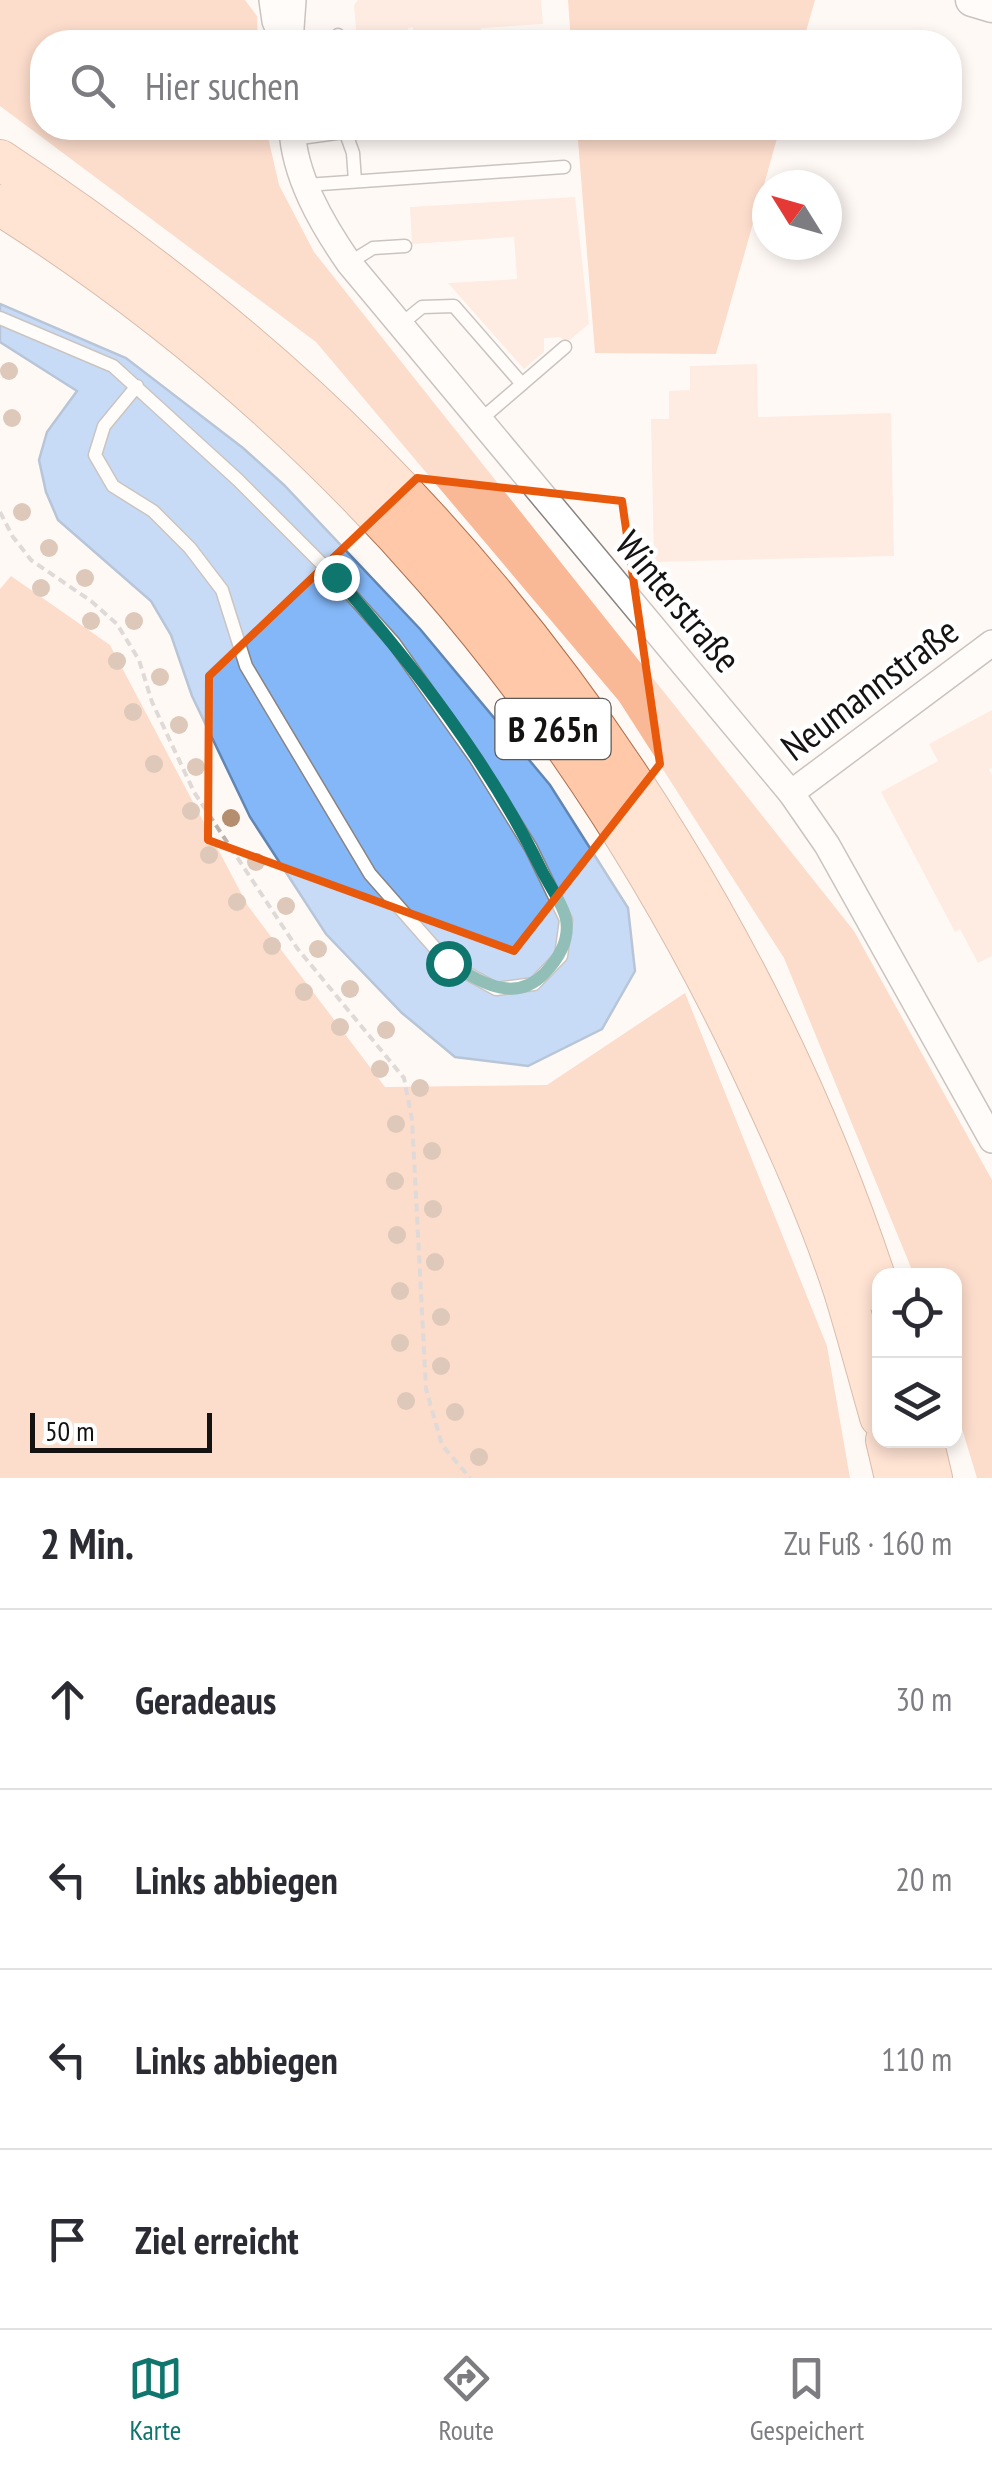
<!DOCTYPE html>
<html lang="de">
<head>
<meta charset="utf-8">
<style>
  body { margin:0; font-family:"PT Sans Narrow",sans-serif; background:#f7f7f7; color:#2b2b33 }
  .controls { position:absolute; right:30px; bottom:30px; display:grid; overflow:hidden; border-radius:20px; box-shadow:0 5px 15px #0003 }
  .controls button { width:90px; height:90px; display:grid; place-items:center; padding:0; border:0; border-bottom:2px solid #e1e1e2; background:#fff; color:#2b2b33; font:50px sans-serif }
  .compass { position:absolute; left:752px; top:170px; width:90px; height:90px; border-radius:50%; background:#fff; box-shadow:0 5px 15px #0003; rotate:307deg }
  .scale { position:absolute; left:30px; bottom:25px; width:182px; box-sizing:border-box; padding-left:10px; border:5px solid #151312; border-top:0; font-size:28px; line-height:35px; white-space:nowrap; color:#151312; -webkit-text-stroke:8px #fff; paint-order:stroke }
  .stop { position:absolute; width:30px; height:30px; margin:-22px; border:8px solid #0f766e; border-radius:50%; background:#fff }
  .stop.end { background:#0f766e; border-color:#fff; box-shadow:0 2px 10px #0008 }
  .list { margin:0; padding:0; list-style:none }
  h2 { display:flex; justify-content:space-between; align-items:center; height:130px; margin:0; padding:0 40px; font-size:42px }
  h2 small { font-size:32px; font-weight:400; color:#7c7c81 }
  .list li { display:grid; grid-template-columns:65px 1fr auto; gap:30px; align-items:center; box-sizing:border-box; height:180px; padding:0 40px; border-top:2px solid #e1e1e2 }
  .list b { display:block; font-size:38px; white-space:nowrap }
  .list em { font-size:32px; font-style:normal; color:#7c7c81 }
  .icon { flex:none; width:55px; height:55px; fill:none; stroke:currentColor; stroke-width:2; stroke-linecap:round; stroke-linejoin:round }
  .map { position:relative; flex:none; width:992px; height:1478px; overflow:hidden }
  .search { position:absolute; background:#fff; box-shadow:0 5px 15px #0003; left:30px; right:30px; top:30px; height:110px; display:flex; align-items:center; gap:25px; box-sizing:border-box; padding:0 35px; border-radius:40px; color:#7c7c81; font-size:38px }
  .sheet { height:850px; background:#fff }
  nav { display:flex; justify-content:space-around; align-items:center; box-sizing:border-box; height:140px; border-top:2px solid #e1e1e2; background:#fff; font-size:28px; color:#7c7c81 }
  nav a { display:grid; justify-items:center; gap:5px }
  nav .on { color:#0f766e }
  .map>svg:first-child { display:block }
  .green { fill:#f9b997 }
  .water { fill:#83b7f7; stroke:#6286b2; stroke-width:2.5 }
  .building { fill:#fcdbca }
  .lines { fill:none; stroke-linecap:round; stroke-linejoin:round }
  .service-casing { stroke:#898482; stroke-width:15 }
  .minor-casing { stroke:#898482; stroke-width:28 }
  .tertiary-casing { stroke:#898482; stroke-width:35 }
  .primary-casing { stroke:#ac714e; stroke-width:42 }
  .path { stroke:#b8b3b1; stroke-width:4; stroke-dasharray:8 5; stroke-linecap:butt }
  .service { stroke:#fff; stroke-width:12 }
  .minor { stroke:#fff; stroke-width:25 }
  .tertiary { stroke:#fff; stroke-width:32 }
  .primary { stroke:#fec8a9; stroke-width:40 }
  .tree { fill:#b58d6f }
  .route { stroke:#0f766e; stroke-width:12 }
  .marked { fill:none; stroke:#e8590c; stroke-width:8; stroke-linejoin:round }
  .labels { text-anchor:middle; dominant-baseline:central; stroke-width:9; stroke-linejoin:round; paint-order:stroke }
  .shield { fill:#fff; stroke:#5b5a59; stroke-width:2.5 }
  .shield-label { font-size:35px; font-weight:bold; fill:#151312 }
  .street-label { font-size:38px; fill:#151312; stroke:#fff }
</style>
</head>
<body>
<div class="map">
<svg width="992" height="1478" viewBox="0 0 992 1478">
  <rect width="100%" height="100%" fill="#fff9f6"/>
  <g class="green">
    <polygon points="0,0 245,0 257,16 258,42 42,42 42,128 266,128 279,185 314,252 854,931 992,1180 992,1478 977,1478 955,1406 954,1276 914,1275 784,958 619,701 316,342 0,106"/>
    <polygon points="568,0 815,0 803,42 571,42"/>
    <polygon points="577,128 780,128 716,354 595,353"/>
    <polygon points="11,576 110,645 248,906 385,1087 547,1085 685,993 827,1346 850,1478 0,1478 0,589"/>
  </g>
  <polygon class="water" points="0,304 126,358 243,448 284,485 420,629 550,785 628,908 635,971 602,1029 528,1066 455,1057 402,1013 326,934 250,817 192,696 171,635 151,601 58,520 46,492 39,460 47,432 77,391 0,342"/>
  <g class="building">
    <polygon points="358,0 541,0 543,24 481,28 482,42 443,42 442,31 413,33 413,27 408,28 410,42 357,42 354,5"/>
    <polygon points="575,197 589,324 566,343 560,337 544,338 544,352 524,369 448,283 517,279 514,237 412,244 410,207"/>
    <polygon points="757,364 758,417 891,413 894,556 654,562 651,419 669,419 669,391 690,390 690,366"/>
    <polygon points="992,710 992,768 989,769 992,775 992,956 978,963 960,929 955,932 881,792 938,761 929,744"/>
  </g>
  <g class="lines">
    <defs>
      <g id="service">
        <polyline points="338,35 338,42"/>
        <polyline points="344,128 353,153 355,181"/>
        <polyline points="293,139 344,132 354,128"/>
        <polyline points="306,185 564,167"/>
        <polyline points="349,263 373,248 405,246"/>
        <polyline points="0,318 113,366 238,480 335,577 394,643 476,759 531,848 566,920 561,956 534,984 496,989 448,963 370,874 246,666 222,590 190,548 153,511 113,486 95,455 104,426 137,386"/>
        <polyline points="400,325 422,307 454,306 522,384"/>
        <polyline points="479,421 565,347"/>
      </g>
      <g id="minor">
        <polyline points="272,0 275,21 284,42"/>
        <polyline points="290,42 293,0"/>
        <path d="M292,128C294,176 322,224 349,263L791,793L827,845L992,1140"/>
        <polyline points="791,793 992,643"/>
      </g>
      <polyline id="tertiary" points="972,0 992,6"/>
      <g id="primary">
        <path d="M0,160C130,246 256,343 366,454C598,688 778,979 880,1292"/>
        <path d="M0,205C330,414 578,705 746,1057C782,1133 818,1211 844,1291C857,1333 868,1375 880,1417"/>
        <polyline points="886,1440 895,1478"/>
        <polyline points="923,1440 932,1478"/>
      </g>
    </defs>
    <use href="#service" class="service-casing"/>
    <use href="#minor" class="minor-casing"/>
    <use href="#tertiary" class="tertiary-casing"/>
    <use href="#primary" class="primary-casing"/>
    <polyline class="path" points="0,512 13,537 31,560 91,601 117,624 139,660 152,702 194,792 297,948 404,1078 412,1120 426,1389 442,1445 470,1478"/>
    <use href="#service" class="service"/>
    <use href="#minor" class="minor"/>
    <use href="#tertiary" class="tertiary"/>
    <use href="#primary" class="primary"/>
  </g>
  <g class="tree">
    <circle cx="9" cy="371" r="9"/>
    <circle cx="12" cy="418" r="9"/>
    <circle cx="22" cy="512" r="9"/>
    <circle cx="49" cy="548" r="9"/>
    <circle cx="85" cy="578" r="9"/>
    <circle cx="41" cy="588" r="9"/>
    <circle cx="91" cy="621" r="9"/>
    <circle cx="134" cy="621" r="9"/>
    <circle cx="117" cy="661" r="9"/>
    <circle cx="160" cy="677" r="9"/>
    <circle cx="133" cy="712" r="9"/>
    <circle cx="179" cy="725" r="9"/>
    <circle cx="154" cy="764" r="9"/>
    <circle cx="196" cy="767" r="9"/>
    <circle cx="191" cy="811" r="9"/>
    <circle cx="231" cy="818" r="9"/>
    <circle cx="209" cy="855" r="9"/>
    <circle cx="256" cy="862" r="9"/>
    <circle cx="237" cy="902" r="9"/>
    <circle cx="286" cy="906" r="9"/>
    <circle cx="272" cy="946" r="9"/>
    <circle cx="318" cy="949" r="9"/>
    <circle cx="350" cy="989" r="9"/>
    <circle cx="304" cy="992" r="9"/>
    <circle cx="340" cy="1027" r="9"/>
    <circle cx="386" cy="1030" r="9"/>
    <circle cx="380" cy="1069" r="9"/>
    <circle cx="420" cy="1088" r="9"/>
    <circle cx="396" cy="1124" r="9"/>
    <circle cx="432" cy="1151" r="9"/>
    <circle cx="395" cy="1181" r="9"/>
    <circle cx="433" cy="1209" r="9"/>
    <circle cx="397" cy="1235" r="9"/>
    <circle cx="435" cy="1262" r="9"/>
    <circle cx="400" cy="1291" r="9"/>
    <circle cx="441" cy="1317" r="9"/>
    <circle cx="400" cy="1343" r="9"/>
    <circle cx="441" cy="1366" r="9"/>
    <circle cx="406" cy="1401" r="9"/>
    <circle cx="455" cy="1412" r="9"/>
    <circle cx="479" cy="1457" r="9"/>
  </g>
  <g class="lines">
    <path class="route" d="M336,577C414,666 490,764 542,871C549,885 563,904 566,919C570,941 558,959 544,974C513,1005 479,980 448,963"/>
  </g>
  <path d="M0 0H992V1478H0ZM417,478L622,501L660,764L514,951L208,840L209,676Z" fill="#fff9f6" fill-opacity=".55" fill-rule="evenodd"/>
  <path class="marked" d="M417,478L622,501L660,764L514,951L208,840L209,676Z"/>
  <g class="labels">
    <rect class="shield" x="495.5" y="699" width="115" height="60" rx="8"/>
    <g class="shield-label">
      <text x="553" y="729">B 265n</text>
    </g>
    <g class="street-label">
      <text transform="translate(679 601) rotate(50)">Winterstraße</text>
      <text transform="translate(869 688) rotate(-37)">Neumannstraße</text>
    </g>
  </g>
</svg>
<div class="controls">
<button><svg class="icon" aria-label="locate" viewBox="0 0 24 24"><circle cx="12" cy="12" r="6"/><path d="M12 2v4M12 18v4M2 12h4M18 12h4"/></svg></button>
<button><svg class="icon" aria-label="layers" viewBox="0 0 24 24"><path d="M12 4l9 5-9 5-9-5zM3 14l9 5 9-5"/></svg></button>
</div>
<svg class="compass" viewBox="-18 -18 36 36"><path d="M0-13l5 13h-10z" fill="#e53935"/><path d="M0 13l5-13h-10z" fill="#7c7c81"/></svg>
<div class="scale">50 m</div>
<div class="stop" style="left:448px;top:963px"></div>
<div class="stop end" style="left:336px;top:577px"></div>
<div class="search"><svg class="icon" aria-label="search" viewBox="0 0 24 24"><circle cx="10" cy="10" r="6"/><path d="M15 15l6 6"/></svg>Hier suchen</div>
</div>
<section class="sheet">
<h2>2 Min.<small>Zu Fuß · 160 m</small></h2>
<ul class="list">
<li><svg class="icon" aria-label="ahead" viewBox="0 0 24 24"><path d="M12 20V5M6 11l6-6 6 6"/></svg><div><b>Geradeaus</b></div><em>30 m</em></li>
<li><svg class="icon" aria-label="left" viewBox="0 0 24 24"><path d="M17 20v-9H6M10 6l-5 5 5 5"/></svg><div><b>Links abbiegen</b></div><em>20 m</em></li>
<li><svg class="icon" aria-label="left" viewBox="0 0 24 24"><path d="M17 20v-9H6M10 6l-5 5 5 5"/></svg><div><b>Links abbiegen</b></div><em>110 m</em></li>
<li><svg class="icon" aria-label="arrive" viewBox="0 0 24 24"><path d="M6 21V4h12l-3 4 3 4H6"/></svg><div><b>Ziel erreicht</b></div></li>
</ul>
</section>
<nav>
<a class="on"><svg class="icon" aria-label="map" viewBox="0 0 24 24"><path d="M3 6l6-2 6 2 6-2v14l-6 2-6-2-6 2zM9 4v14M15 6v14"/></svg>Karte</a>
<a><svg class="icon" aria-label="directions" viewBox="0 0 24 24"><path d="M12 3l9 9-9 9-9-9zM9 14v-3h6M13 9l2 2-2 2"/></svg>Route</a>
<a><svg class="icon" aria-label="saved" viewBox="0 0 24 24"><path d="M7 4h10v16l-5-4-5 4z"/></svg>Gespeichert</a>
</nav>
</body>
</html>
